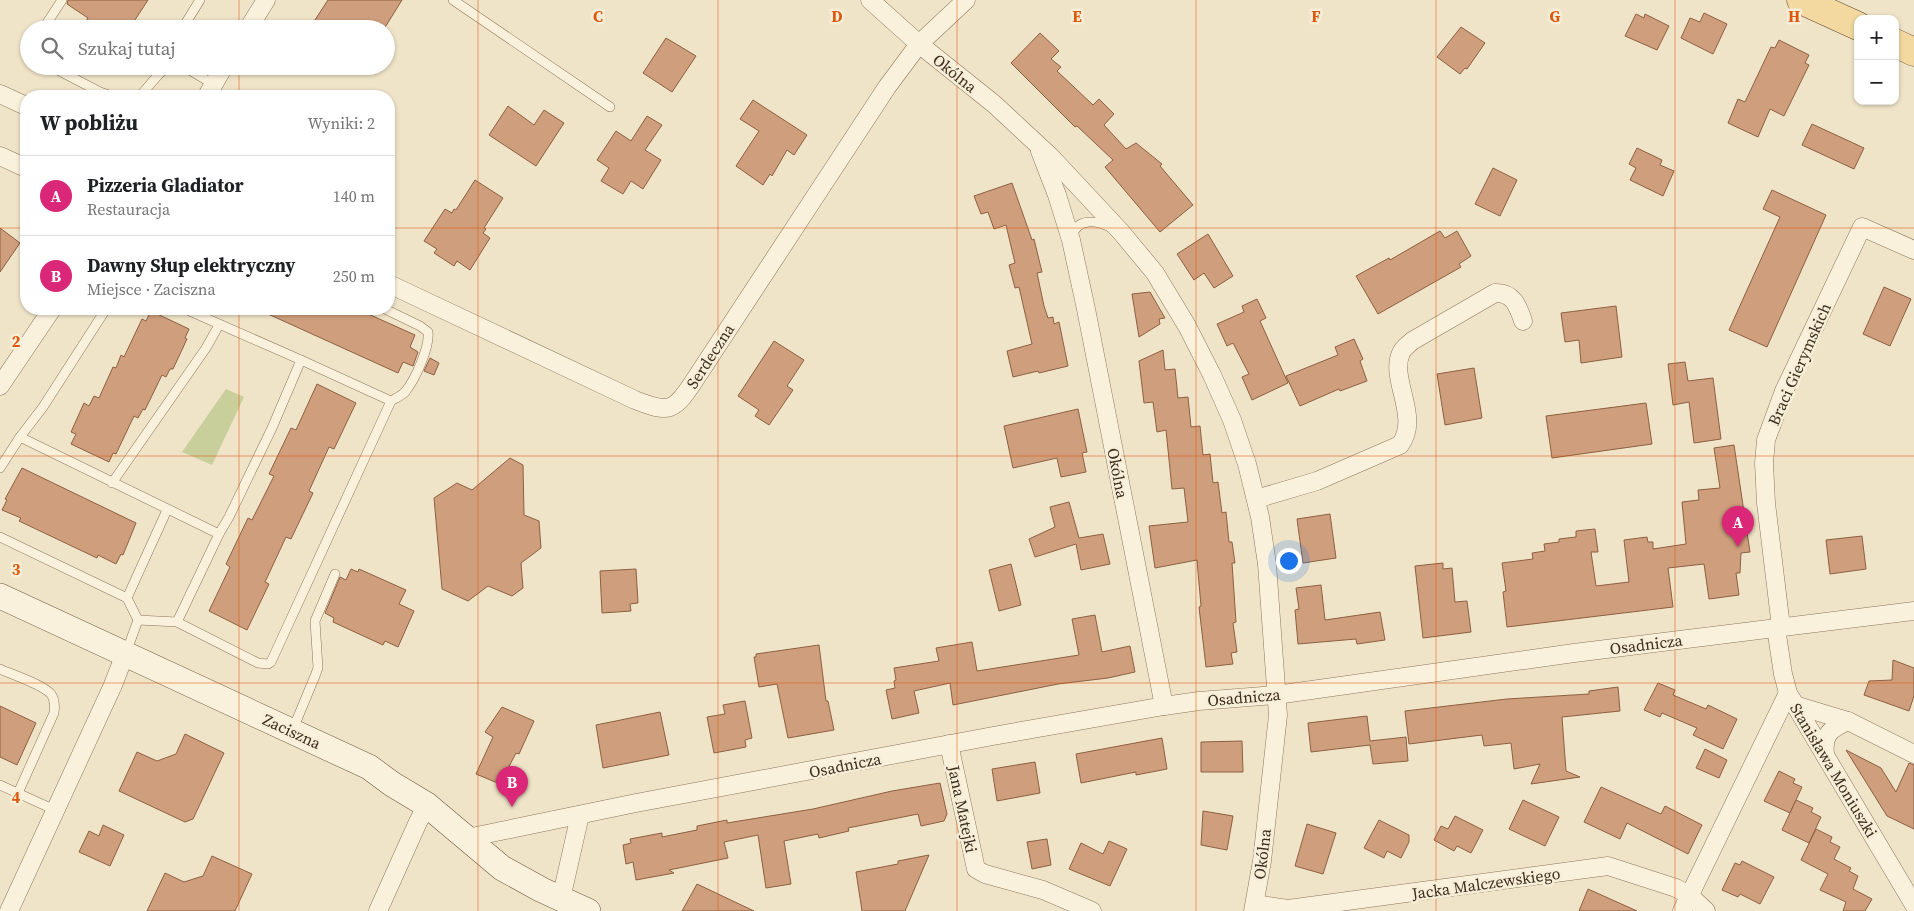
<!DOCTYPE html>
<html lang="pl">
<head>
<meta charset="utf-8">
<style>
  body { margin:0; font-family:"Source Serif 4",serif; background:#f6f6f6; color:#202124 }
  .controls { position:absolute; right:15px; top:15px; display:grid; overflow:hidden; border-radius:10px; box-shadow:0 1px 4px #0004 }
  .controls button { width:45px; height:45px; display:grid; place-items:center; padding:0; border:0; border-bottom:1px solid #e0e0e0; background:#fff; color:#202124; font:25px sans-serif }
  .you { position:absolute; left:1288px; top:560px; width:18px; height:18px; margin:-12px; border:4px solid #fff; border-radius:50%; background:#1a73e8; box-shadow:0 0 0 8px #1a73e833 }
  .badge { display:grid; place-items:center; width:32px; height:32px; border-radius:50%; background:#db2777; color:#fff; font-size:16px; font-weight:700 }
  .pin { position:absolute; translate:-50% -41px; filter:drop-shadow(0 1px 2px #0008) }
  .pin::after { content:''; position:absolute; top:26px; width:18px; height:15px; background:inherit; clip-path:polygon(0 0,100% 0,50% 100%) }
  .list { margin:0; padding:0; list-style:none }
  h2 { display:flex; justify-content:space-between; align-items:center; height:65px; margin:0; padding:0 20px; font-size:21px }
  h2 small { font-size:16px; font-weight:400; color:#757577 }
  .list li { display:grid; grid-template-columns:32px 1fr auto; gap:15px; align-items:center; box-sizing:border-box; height:80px; padding:0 20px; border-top:1px solid #e0e0e0 }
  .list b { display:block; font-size:19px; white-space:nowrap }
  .list p { margin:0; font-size:16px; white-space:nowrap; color:#757577 }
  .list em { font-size:16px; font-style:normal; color:#757577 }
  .icon { flex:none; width:28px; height:28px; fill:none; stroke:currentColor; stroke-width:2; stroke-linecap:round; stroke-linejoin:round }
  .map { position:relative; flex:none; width:1914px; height:911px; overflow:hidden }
  .search { position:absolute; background:#fff; box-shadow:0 1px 4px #0004; left:20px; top:20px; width:375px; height:55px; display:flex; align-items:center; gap:12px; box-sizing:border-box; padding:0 18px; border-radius:28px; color:#757577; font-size:19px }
  .panel { position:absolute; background:#fff; box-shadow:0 1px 4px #0004; left:20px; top:90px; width:375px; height:225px; border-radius:20px }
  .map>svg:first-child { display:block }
  .green { fill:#c9cf9b }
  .building { fill:#cf9f7d; stroke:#8d5f41 }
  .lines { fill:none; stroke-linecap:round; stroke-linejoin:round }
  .lane-casing { stroke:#8d765c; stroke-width:10 }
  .street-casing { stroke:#8d765c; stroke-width:19 }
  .secondary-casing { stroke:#6f573f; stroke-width:26 }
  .primary-casing { stroke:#5b4430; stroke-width:29 }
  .lane { stroke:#faf1dc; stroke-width:9 }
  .street { stroke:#faf1dc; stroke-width:18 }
  .secondary { stroke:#faf1dc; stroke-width:25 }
  .primary { stroke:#f3d9a0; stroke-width:28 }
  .grid { fill:none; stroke:#df570d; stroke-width:1; stroke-opacity:0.55 }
  .labels { text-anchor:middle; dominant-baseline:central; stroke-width:5; stroke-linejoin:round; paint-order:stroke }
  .street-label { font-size:16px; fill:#3d2e20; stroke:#f7eed8 }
  .grid-label { font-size:16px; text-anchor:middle; font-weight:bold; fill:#df570d; stroke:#f7eed8; stroke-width:5; stroke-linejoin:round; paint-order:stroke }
</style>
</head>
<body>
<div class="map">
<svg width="1914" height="911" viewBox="0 0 1914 911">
  <rect width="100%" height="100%" fill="#f0e4c8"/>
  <polygon class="green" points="226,389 244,397 212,465 182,452"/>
  <g class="building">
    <polygon points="68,0 148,0 129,29 81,29 88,18 67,4"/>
    <polygon points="328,0 402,0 384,29 309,29"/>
    <polygon points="1704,13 1727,24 1713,54 1681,38 1690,18 1700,22"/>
    <polygon points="1636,14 1644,18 1645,14 1669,26 1657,50 1625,36"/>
    <polygon points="1461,27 1485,43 1467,69 1465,68 1460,74 1437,57"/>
    <polygon points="1040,33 1059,51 1051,59 1061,67 1057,71 1093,105 1099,99 1114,114 1104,125 1126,149 1136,143 1162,164 1160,166 1193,205 1160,232 1105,167 1113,160 1077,126 1075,127 1011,63"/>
    <polygon points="666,38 696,56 672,92 643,73"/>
    <polygon points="1779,40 1809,55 1805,63 1809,65 1784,116 1770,109 1758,137 1728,123 1738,99 1745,102 1771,47 1775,48"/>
    <polygon points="753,100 807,135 794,155 787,150 772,176 770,174 763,185 736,166 759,131 740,119"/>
    <polygon points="508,106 534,125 544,110 564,123 536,166 489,135"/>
    <polygon points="647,116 662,125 645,150 661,160 643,189 631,181 623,194 601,181 609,168 597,160 616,131 631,141"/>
    <polygon points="1812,124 1864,148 1854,169 1802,145"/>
    <polygon points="1637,148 1662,160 1660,165 1674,171 1663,196 1630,180 1636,168 1629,164"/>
    <polygon points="1493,168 1517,180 1500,216 1475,204"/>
    <polygon points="475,180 503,198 484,228 486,229 483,233 490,238 470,270 457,261 454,266 434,253 437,249 424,241 445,209 452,213 454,209 456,210"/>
    <polygon points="1012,183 1032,240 1034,239 1042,272 1037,273 1044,306 1048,318 1053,317 1054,324 1059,322 1068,366 1039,373 1038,371 1013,377 1007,351 1032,344 1019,287 1015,288 1009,265 1015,263 1006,225 994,229 988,212 981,214 974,196"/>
    <polygon points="1772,190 1826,215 1767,347 1729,330 1780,217 1763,209"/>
    <polygon points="0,228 20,243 0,272"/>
    <polygon points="1440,231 1445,238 1457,231 1471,256 1459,264 1461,267 1378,314 1356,276 1389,258 1390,260"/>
    <polygon points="1208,234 1233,276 1214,288 1204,273 1194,280 1177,254"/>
    <polygon points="1884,287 1911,299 1890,346 1863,334"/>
    <polygon points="1150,292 1165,318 1159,319 1160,324 1139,337 1132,294"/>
    <polygon points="1257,299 1266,318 1260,321 1288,383 1252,400 1242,377 1249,374 1233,343 1227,346 1217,324 1244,312 1242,306"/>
    <polygon points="1616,306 1622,357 1581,363 1579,340 1565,342 1561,313"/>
    <polygon points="257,309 357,309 415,335 410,347 418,352 413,366 403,362 398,373"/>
    <polygon points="151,311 189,329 185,338 187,339 173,369 170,369 166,377 162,375 145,410 143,409 138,418 134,416 116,454 113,453 109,462 71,444 76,434 71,432 84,403 89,406 94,396 99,398 113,367 116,368 121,355 124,357 142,319 146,321"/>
    <polygon points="1354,339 1363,359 1360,361 1367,381 1340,391 1339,389 1300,406 1286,376 1338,355 1335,347"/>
    <polygon points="774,341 804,360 787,386 793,390 769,425 755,416 759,410 738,396"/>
    <polygon points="1163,350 1165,370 1175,369 1178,398 1188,397 1191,427 1200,426 1203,455 1210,454 1213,483 1218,482 1222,513 1226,512 1229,542 1232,542 1235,563 1232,563 1236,622 1233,623 1237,652 1231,653 1233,664 1206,667 1199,607 1201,606 1197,560 1155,568 1149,526 1188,522 1184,488 1172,489 1166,430 1157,432 1153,402 1144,403 1139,361"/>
    <polygon points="430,358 439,363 434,375 424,371"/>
    <polygon points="1685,362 1688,381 1713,378 1721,439 1694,443 1689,402 1673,405 1668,364"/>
    <polygon points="1474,368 1482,418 1445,425 1437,374"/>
    <polygon points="317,384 356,403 334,449 329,447 309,491 313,493 291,539 286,537 265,582 269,584 247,630 209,611 230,567 226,564 248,518 252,520 274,476 269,474 291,428 296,430"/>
    <polygon points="1646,403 1652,444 1552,458 1546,416"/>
    <polygon points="1078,409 1087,452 1082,453 1086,472 1061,477 1057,458 1013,468 1004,426"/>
    <polygon points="1734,445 1750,552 1741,553 1740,573 1736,573 1739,595 1709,599 1704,564 1668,568 1673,607 1507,627 1503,592 1506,591 1502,563 1533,559 1532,553 1545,551 1544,544 1559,542 1559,539 1576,537 1576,531 1595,529 1598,552 1591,552 1596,586 1629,582 1624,540 1647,537 1648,542 1653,542 1653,549 1686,544 1682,502 1699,500 1698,490 1720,488 1714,448"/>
    <polygon points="510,458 523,465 524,515 539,521 541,548 521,563 523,588 512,596 488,586 468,601 442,589 434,498 457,483 472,490"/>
    <polygon points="22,468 136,523 123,555 121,554 116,564 98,555 97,558 19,521 21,518 2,510 7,500 5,499"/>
    <polygon points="1069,502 1079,538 1103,534 1110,564 1081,570 1076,544 1035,557 1029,539 1055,527 1050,507"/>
    <polygon points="1330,514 1336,558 1303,563 1297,519"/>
    <polygon points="1862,536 1866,569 1830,574 1826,540"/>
    <polygon points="1443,563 1443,569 1452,568 1455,602 1467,601 1471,632 1423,638 1415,566"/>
    <polygon points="1011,564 1021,605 999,611 989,570"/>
    <polygon points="351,569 358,572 359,569 406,590 399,604 414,611 398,647 385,641 383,645 333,622 334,618 325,613 340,577 346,580"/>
    <polygon points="636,569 638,603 630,604 631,611 602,613 600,571"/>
    <polygon points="1321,585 1325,620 1380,612 1385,640 1357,644 1356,639 1298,644 1295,610 1299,609 1296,588"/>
    <polygon points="1095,615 1102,652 1130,646 1135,672 1108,678 1058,684 953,705 950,683 914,691 919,713 892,719 886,690 895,688 894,681 896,680 894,668 939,661 936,648 972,642 977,671 1079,655 1072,619"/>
    <polygon points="819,645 826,701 828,701 834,730 788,738 777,684 759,687 754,657 756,657 756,654"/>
    <polygon points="1893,660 1914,668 1914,696 1909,711 1864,695 1869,681 1892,680"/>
    <polygon points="1658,683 1675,690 1673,695 1706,709 1708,705 1737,719 1723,749 1693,735 1697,728 1662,713 1660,717 1644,710"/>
    <polygon points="1618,687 1620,711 1562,717 1566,771 1580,777 1531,784 1540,764 1514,769 1511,743 1484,746 1482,735 1409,744 1405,711 1507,699 1589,694 1589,691"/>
    <polygon points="745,701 752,738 745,740 746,747 714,753 707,717 725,714 723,705"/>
    <polygon points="0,706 36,723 17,765 0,757"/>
    <polygon points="502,707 534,721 519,754 516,753 500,784 476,774 493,737 485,732"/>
    <polygon points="660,712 669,755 603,768 596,725"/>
    <polygon points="1367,716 1370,741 1406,737 1408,761 1373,764 1370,745 1311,752 1308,723"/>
    <polygon points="185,734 224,753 193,819 185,822 119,791 137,752 157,761 176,754"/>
    <polygon points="1162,738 1167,769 1136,775 1136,772 1081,783 1076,754"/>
    <polygon points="1242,741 1243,772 1201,772 1201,742"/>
    <polygon points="1705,749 1727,760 1719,778 1696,768"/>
    <polygon points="1846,750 1881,768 1896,792 1909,763 1914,765 1914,829 1887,816"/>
    <polygon points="1035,762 1040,793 997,801 992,769"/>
    <polygon points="1779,771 1795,779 1793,783 1802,787 1790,813 1764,801"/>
    <polygon points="940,783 947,814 944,821 921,826 918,814 848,828 849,831 819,838 818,834 784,841 791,884 766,888 758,835 724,842 728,858 669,870 674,873 636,880 633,862 626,864 623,845 631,843 630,839 662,833 662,837 697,830 697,826 727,820 727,823 813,809 892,791"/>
    <polygon points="1601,787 1661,814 1665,806 1702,825 1688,854 1627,823 1620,839 1584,822"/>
    <polygon points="1523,800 1559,817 1545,846 1509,829"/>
    <polygon points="1796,800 1813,808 1811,812 1821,817 1809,843 1782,830"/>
    <polygon points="1203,811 1233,816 1227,850 1201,845"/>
    <polygon points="1455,816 1483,830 1471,853 1457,846 1454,851 1434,840 1441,826 1448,829"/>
    <polygon points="1379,820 1409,835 1409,842 1401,858 1387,851 1384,858 1364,848"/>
    <polygon points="1307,824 1336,833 1323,874 1295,866"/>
    <polygon points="103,825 124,835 110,866 79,852 89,831 99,836"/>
    <polygon points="1816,829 1832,837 1830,842 1840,847 1834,859 1851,868 1849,871 1858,876 1853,889 1872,899 1865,911 1843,911 1846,902 1820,890 1828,874 1801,860"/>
    <polygon points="1047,839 1051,865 1032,869 1027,842"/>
    <polygon points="1109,841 1127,849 1110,886 1069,869 1081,843 1103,854"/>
    <polygon points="929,855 905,911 862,911 856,872 898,864 898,861"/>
    <polygon points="212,856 252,874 235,911 147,911 165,873 184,882 203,876"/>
    <polygon points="1742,861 1774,877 1760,904 1740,894 1738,897 1722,890 1735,863 1740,865"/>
    <polygon points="697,884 754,911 682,911"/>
    <polygon points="1588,889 1637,911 1579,911"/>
  </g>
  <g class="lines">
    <defs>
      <g id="lane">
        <polyline points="453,0 610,107"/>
        <polyline points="43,29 62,0"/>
        <polyline points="182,29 200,0"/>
        <polyline points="50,66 100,92 112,96"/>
        <polyline points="183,66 213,84"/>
        <polyline points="140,96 159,74 169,66"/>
        <path d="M1071,237C1078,217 1096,220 1112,228"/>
        <polyline points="185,309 301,360 272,428 229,517 219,534"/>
        <polyline points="301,360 391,401"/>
        <polyline points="20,437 219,534 177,622"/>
        <polyline points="0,468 20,437 43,407 106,309"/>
        <polyline points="112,483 206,348 219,325"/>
        <polyline points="0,537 127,598 167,510"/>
        <polyline points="127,598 138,620"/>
        <path d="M126,653L138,620L177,622L258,663L268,664L271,662L391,401C396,398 401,396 405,392C415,380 430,347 428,332L420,326L385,309"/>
        <path d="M0,669C13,675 42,684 51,694C55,700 55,706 54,713L18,793"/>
        <polyline points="293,729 315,676 318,668 315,621 335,574"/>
        <polyline points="0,785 55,810"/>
      </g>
      <g id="street">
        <polyline points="966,0 919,44 994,104 1050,156 1121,232 1155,273 1187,326 1212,375 1232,420 1247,464 1260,517 1267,564 1278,715 1262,861 1253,911"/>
        <polyline points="248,29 266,0"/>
        <polyline points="0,94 26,106"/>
        <polyline points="207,96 224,66"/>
        <polyline points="1040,151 1057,195 1071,240 1086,309 1164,706"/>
        <polyline points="0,156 26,168"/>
        <path d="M389,284L635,400C670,414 674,411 694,381L887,87L919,44L870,0"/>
        <polyline points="0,386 52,309"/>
        <path d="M1256,499L1317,481L1400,445C1421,417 1389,379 1401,353C1403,348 1408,345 1412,341L1495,293C1513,292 1518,306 1523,321"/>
        <polyline points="1781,627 1766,503 1764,463 1766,440 1784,391 1862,227 1914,250"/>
        <polyline points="1776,628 1783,674 1788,693 1914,905"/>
        <polyline points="1795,705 1848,721 1914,754"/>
        <polyline points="949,744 976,869 985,874 1043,890 1092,911"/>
        <path d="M1825,755C1823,734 1830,729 1848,721"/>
        <polyline points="467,838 636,803 993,736 1164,706 1199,701 1276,695 1574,653 1914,611"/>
        <polyline points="561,899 580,815"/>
        <polyline points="1255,904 1288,909 1608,866 1676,888 1689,895 1706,911"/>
        <polyline points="9,911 113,685 125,654"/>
        <polyline points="378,911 418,822 427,805"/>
        <polyline points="1682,911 1788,693"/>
      </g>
      <polyline id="secondary" points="0,596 369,767 392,784 427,805 502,868 542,890 588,911"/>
      <g id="primary">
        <polyline points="1801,0 1858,26"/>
        <polyline points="1895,43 1914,52"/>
      </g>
    </defs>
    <use href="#lane" class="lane-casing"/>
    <use href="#street" class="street-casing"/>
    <use href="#secondary" class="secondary-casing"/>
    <use href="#primary" class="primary-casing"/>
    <use href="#lane" class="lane"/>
    <use href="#street" class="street"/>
    <use href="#secondary" class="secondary"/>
    <use href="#primary" class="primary"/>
  </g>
  <path class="grid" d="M239,0V29M478,0V911M718,0V911M957,0V911M1196,0V911M1436,0V911M1675,0V911M239,66V96M0,228H26M389,228H1914M239,309V911M0,456H1914M0,683H1914"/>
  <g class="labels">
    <g class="street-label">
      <text transform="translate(955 73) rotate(39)">Okólna</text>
      <text transform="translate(710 356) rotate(-57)">Serdeczna</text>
      <text transform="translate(1799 364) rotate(-66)">Braci Gierymskich</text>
      <text transform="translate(1118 473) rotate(79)">Okólna</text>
      <text transform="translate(1646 644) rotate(-7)">Osadnicza</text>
      <text transform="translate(1244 697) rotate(-5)">Osadnicza</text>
      <text transform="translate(292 731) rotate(25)">Zaciszna</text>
      <text transform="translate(845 765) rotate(-11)">Osadnicza</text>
      <text transform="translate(1834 770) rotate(59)">Stanisława Moniuszki</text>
      <text transform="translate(963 809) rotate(78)">Jana Matejki</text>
      <text transform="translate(1262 854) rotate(-83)">Okólna</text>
      <text transform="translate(1486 883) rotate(-8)">Jacka Malczewskiego</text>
    </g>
  </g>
  <g class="grid-label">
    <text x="598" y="22">C</text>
    <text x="837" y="22">D</text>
    <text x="1077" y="22">E</text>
    <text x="1316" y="22">F</text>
    <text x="1555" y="22">G</text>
    <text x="1794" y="22">H</text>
    <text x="16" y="347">2</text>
    <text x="16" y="575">3</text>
    <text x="16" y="803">4</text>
  </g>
</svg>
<div class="controls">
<button>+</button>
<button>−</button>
</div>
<div class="you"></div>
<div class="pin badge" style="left:1738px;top:547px">A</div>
<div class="pin badge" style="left:512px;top:807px">B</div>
<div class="search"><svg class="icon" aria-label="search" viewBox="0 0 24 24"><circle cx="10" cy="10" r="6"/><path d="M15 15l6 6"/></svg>Szukaj tutaj</div>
<section class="panel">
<h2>W pobliżu<small>Wyniki: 2</small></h2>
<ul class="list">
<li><span class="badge">A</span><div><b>Pizzeria Gladiator</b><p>Restauracja</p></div><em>140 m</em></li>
<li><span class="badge">B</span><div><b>Dawny Słup elektryczny</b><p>Miejsce · Zaciszna</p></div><em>250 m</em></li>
</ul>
</section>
</div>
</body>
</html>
